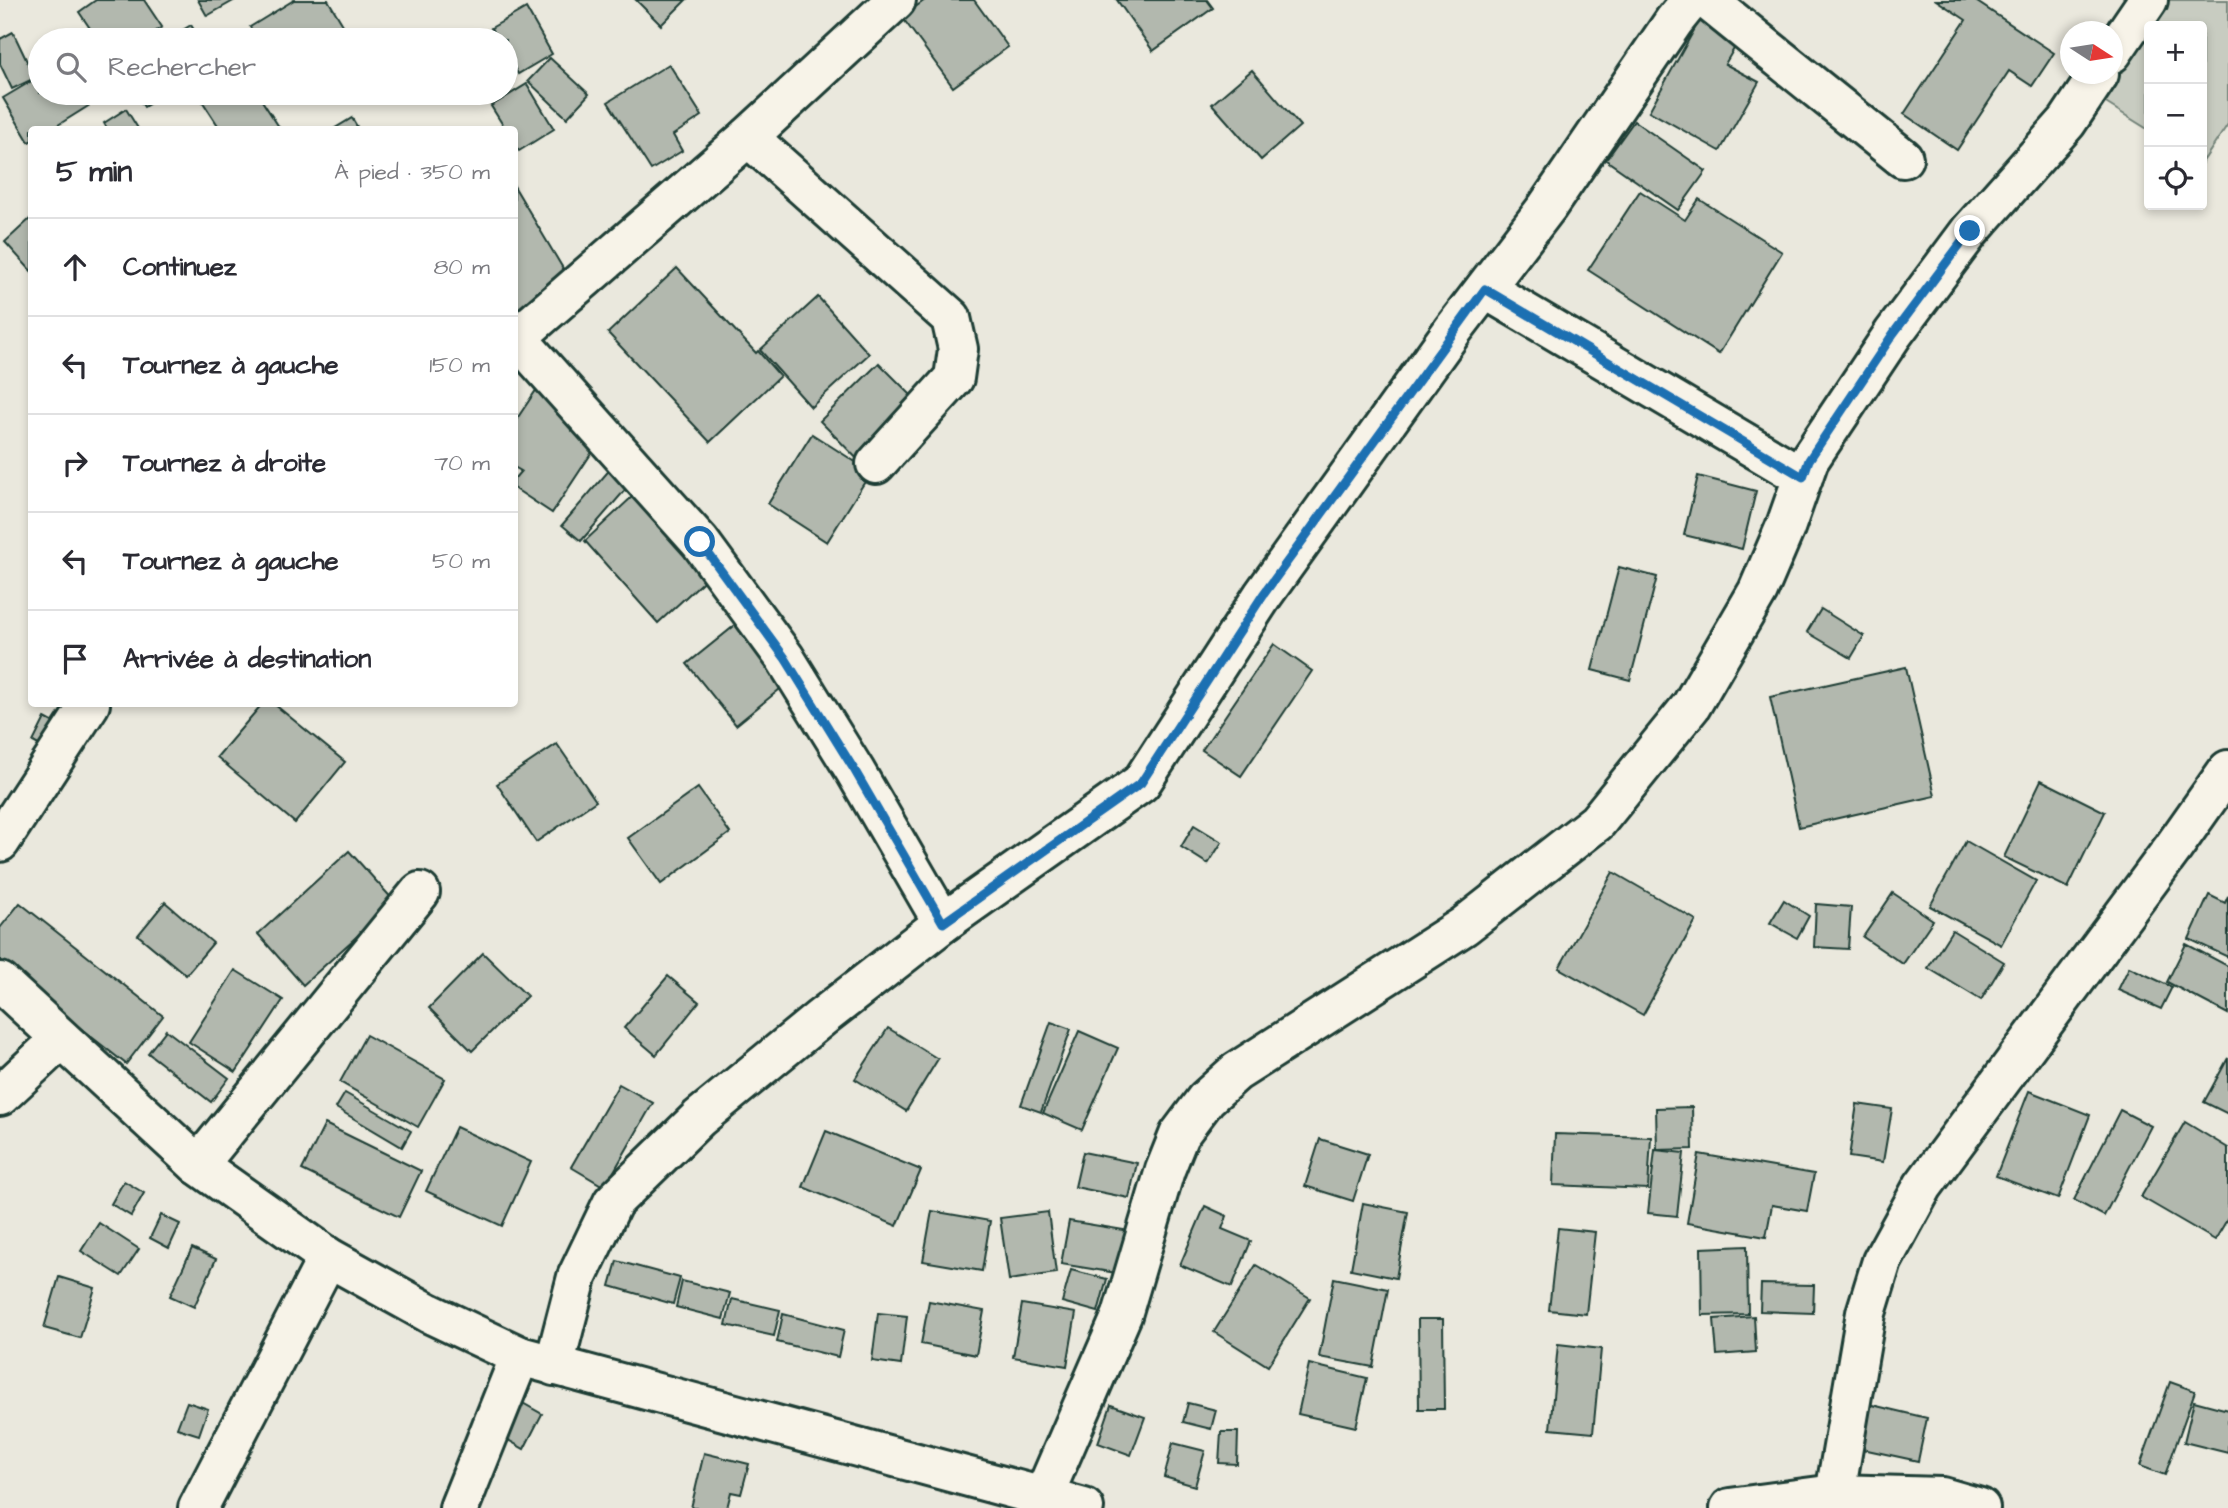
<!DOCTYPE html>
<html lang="fr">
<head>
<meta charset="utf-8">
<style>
  body { margin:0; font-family:"Architects Daughter",sans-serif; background:#f2f2f3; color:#2b2b33 }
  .controls { position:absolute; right:21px; top:21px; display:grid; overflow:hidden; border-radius:7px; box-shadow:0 4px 10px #0003 }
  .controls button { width:63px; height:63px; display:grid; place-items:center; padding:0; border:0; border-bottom:2px solid #e1e1e2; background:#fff; color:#2b2b33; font:35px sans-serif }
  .compass { position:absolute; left:2060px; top:21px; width:63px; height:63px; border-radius:50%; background:#fff; box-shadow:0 4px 10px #0003; rotate:102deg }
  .stop { position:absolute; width:21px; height:21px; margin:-16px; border:5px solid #1f6fb2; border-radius:50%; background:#fff }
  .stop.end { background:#1f6fb2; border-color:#fff; box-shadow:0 2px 7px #0008 }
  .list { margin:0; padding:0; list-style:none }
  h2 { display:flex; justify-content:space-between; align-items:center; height:91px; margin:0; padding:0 28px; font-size:30px }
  h2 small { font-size:23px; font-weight:400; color:#7c7c81 }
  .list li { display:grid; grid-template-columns:46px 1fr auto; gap:21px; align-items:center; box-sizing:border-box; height:98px; padding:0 28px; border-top:2px solid #e1e1e2 }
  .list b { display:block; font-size:26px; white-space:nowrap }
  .list em { font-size:23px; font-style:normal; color:#7c7c81 }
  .icon { flex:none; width:38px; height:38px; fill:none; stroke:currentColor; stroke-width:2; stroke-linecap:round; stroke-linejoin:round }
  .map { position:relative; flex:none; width:2228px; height:1508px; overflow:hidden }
  .search { position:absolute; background:#fff; box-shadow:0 4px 10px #0003; left:28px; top:28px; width:490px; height:77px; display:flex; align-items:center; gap:18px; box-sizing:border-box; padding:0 24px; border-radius:38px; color:#7c7c81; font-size:26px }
  .panel { position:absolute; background:#fff; box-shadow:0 4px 10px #0003; left:28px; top:126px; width:490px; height:581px; border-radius:7px }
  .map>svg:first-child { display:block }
  .green { fill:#c8ccc1; stroke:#74847a; stroke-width:2 }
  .building { fill:#b2b8ae; stroke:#1f3d34; stroke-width:2 }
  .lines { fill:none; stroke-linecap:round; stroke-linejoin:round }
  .minor-casing { stroke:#1f3d34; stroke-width:44 }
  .minor { stroke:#f7f3e8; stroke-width:38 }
  .route { stroke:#1f6fb2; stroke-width:9 }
</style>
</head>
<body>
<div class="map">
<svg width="2228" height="1508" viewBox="0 0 2228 1508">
  <rect width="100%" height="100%" fill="#eae8dd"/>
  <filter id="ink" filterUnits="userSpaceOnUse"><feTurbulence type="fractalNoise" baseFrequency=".0143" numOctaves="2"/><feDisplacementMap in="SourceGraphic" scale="14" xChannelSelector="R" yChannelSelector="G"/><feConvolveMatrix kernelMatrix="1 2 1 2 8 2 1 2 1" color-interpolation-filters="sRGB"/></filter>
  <g filter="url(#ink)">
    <polygon class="green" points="2135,0 2228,0 2228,124 2202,163 2202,26 2149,26 2149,130 2088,92"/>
    <g class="building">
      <polygon points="96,0 144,0 162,27 143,40 98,40 79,12"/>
      <polygon points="198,0 235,0 207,16"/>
      <polygon points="294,0 328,0 352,40 258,40 250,27"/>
      <polygon points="636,0 686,0 661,25"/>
      <polygon points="925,0 974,0 1008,47 953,87 902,17"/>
      <polygon points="1117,0 1207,0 1213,8 1153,51"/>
      <polygon points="1936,0 1974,0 2054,53 2032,86 2009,71 1957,150 1904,114 1966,20"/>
      <polygon points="526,8 552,54 518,74 506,53 506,40 498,40 491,28"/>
      <polygon points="1703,14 1742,35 1725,64 1759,82 1720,151 1649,111"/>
      <polygon points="191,25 200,40 166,40"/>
      <polygon points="13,32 35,78 12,89 0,64 0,39"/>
      <polygon points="550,58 589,94 567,118 528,81"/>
      <polygon points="669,64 702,116 673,135 682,151 651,170 608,102"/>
      <polygon points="1252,70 1300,126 1261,160 1212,104"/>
      <polygon points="40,76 40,93 94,93 98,100 50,130 32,130 32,140 29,142 3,98"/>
      <polygon points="527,84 554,129 519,151 514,144 514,130 506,130 491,106"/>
      <polygon points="135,93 167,93 144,107"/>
      <polygon points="197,93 257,93 281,130 221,130"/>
      <polygon points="126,109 139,130 108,130 104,123"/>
      <polygon points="352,118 359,130 332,130"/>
      <polygon points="1634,121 1706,171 1678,210 1606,160"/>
      <polygon points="514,186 574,287 514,323"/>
      <polygon points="1640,191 1685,220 1699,199 1782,252 1719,354 1588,270"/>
      <polygon points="32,217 32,272 5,242"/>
      <polygon points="677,268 756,353 758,351 780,376 710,442 608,333"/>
      <polygon points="818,297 869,354 811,407 760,350"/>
      <polygon points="879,363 928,412 869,471 820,421"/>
      <polygon points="549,371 616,416 552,513 514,488 514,479 521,471 514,467 514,423"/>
      <polygon points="812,434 871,472 827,542 768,504"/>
      <polygon points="625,452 644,468 581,541 562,525"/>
      <polygon points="1698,476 1756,491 1742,549 1684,535"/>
      <polygon points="634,495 726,560 658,623 585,541"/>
      <polygon points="1619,567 1657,577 1630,680 1592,670"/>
      <polygon points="759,606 807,667 736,725 687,664"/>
      <polygon points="1821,609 1864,636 1851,658 1807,632"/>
      <polygon points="1274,644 1312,671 1241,776 1202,750"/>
      <polygon points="1906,667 1935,796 1799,827 1770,697"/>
      <polygon points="262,704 274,704 345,762 295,823 217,757"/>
      <polygon points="45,718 69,731 57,755 33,742"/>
      <polygon points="557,744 596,801 536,842 497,784"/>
      <polygon points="2041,780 2105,812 2068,888 2004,857"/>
      <polygon points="698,788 730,833 661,884 628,838"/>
      <polygon points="1194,825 1222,842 1208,864 1181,847"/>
      <polygon points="1966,841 2036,881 2001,945 1930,906"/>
      <polygon points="349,851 395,902 303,985 258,934"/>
      <polygon points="1613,872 1696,920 1643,1015 1559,968"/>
      <polygon points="1893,893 1933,920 1903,964 1863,937"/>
      <polygon points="2209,895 2225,903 2228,896 2228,957 2189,939"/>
      <polygon points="1784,900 1809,916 1797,938 1770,923"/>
      <polygon points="165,902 213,943 186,975 138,935"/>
      <polygon points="20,903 163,1016 126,1064 0,965 0,928"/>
      <polygon points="1816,904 1851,907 1848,949 1814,947"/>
      <polygon points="1952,930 2004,962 1981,1000 1928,968"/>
      <polygon points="2186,944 2228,966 2228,1014 2167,982"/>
      <polygon points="483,953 527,996 472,1051 429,1008"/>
      <polygon points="2129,967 2172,987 2161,1009 2118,990"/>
      <polygon points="235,970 283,1000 236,1072 189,1042"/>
      <polygon points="668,976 699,1002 656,1055 624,1028"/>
      <polygon points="1051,1022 1071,1029 1041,1112 1021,1105"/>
      <polygon points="888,1028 938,1059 906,1111 855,1079"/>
      <polygon points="166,1030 229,1078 211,1102 148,1053"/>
      <polygon points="1079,1031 1118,1048 1082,1130 1043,1113"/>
      <polygon points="366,1035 445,1079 418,1127 340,1082"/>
      <polygon points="2228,1058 2228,1114 2204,1102"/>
      <polygon points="619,1084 653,1103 605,1187 571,1167"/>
      <polygon points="2029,1091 2090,1115 2058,1199 1996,1176"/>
      <polygon points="345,1093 411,1131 402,1147 336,1108"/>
      <polygon points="1857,1104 1892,1109 1883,1162 1849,1157"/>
      <polygon points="1692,1107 1693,1149 1657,1150 1656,1108"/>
      <polygon points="2120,1110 2151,1126 2104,1216 2074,1200"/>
      <polygon points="2185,1122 2228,1148 2228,1218 2215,1240 2141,1197"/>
      <polygon points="325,1124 421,1171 399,1217 302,1170"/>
      <polygon points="456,1127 531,1162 502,1226 426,1191"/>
      <polygon points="826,1131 921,1170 897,1226 803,1187"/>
      <polygon points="1555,1134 1651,1137 1648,1189 1553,1185"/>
      <polygon points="1320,1139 1368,1154 1353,1201 1305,1186"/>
      <polygon points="1655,1150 1684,1153 1677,1216 1648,1213"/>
      <polygon points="1083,1152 1137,1163 1129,1198 1075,1187"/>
      <polygon points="1699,1154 1814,1174 1807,1211 1772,1205 1766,1237 1687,1223"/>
      <polygon points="124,1181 144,1193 131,1216 111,1204"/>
      <polygon points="1363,1203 1408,1212 1396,1278 1351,1269"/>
      <polygon points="1205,1206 1227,1216 1222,1229 1251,1241 1232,1287 1180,1265"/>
      <polygon points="932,1211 990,1221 982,1271 923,1261"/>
      <polygon points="1048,1212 1056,1273 1009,1280 1000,1218"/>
      <polygon points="161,1215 180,1224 169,1248 150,1238"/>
      <polygon points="1069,1221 1136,1232 1129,1275 1061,1264"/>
      <polygon points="99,1223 139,1249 121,1276 81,1251"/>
      <polygon points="1558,1228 1595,1232 1586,1314 1549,1310"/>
      <polygon points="1747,1246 1748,1314 1702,1315 1701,1248"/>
      <polygon points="192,1248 216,1259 194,1307 170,1296"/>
      <polygon points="617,1261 680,1278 673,1304 610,1286"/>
      <polygon points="1256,1265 1310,1298 1268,1366 1214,1332"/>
      <polygon points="1071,1270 1107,1279 1098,1312 1062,1302"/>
      <polygon points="59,1277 95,1288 80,1338 44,1328"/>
      <polygon points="1334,1278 1388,1289 1373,1367 1319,1357"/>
      <polygon points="682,1281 730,1293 723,1319 676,1307"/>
      <polygon points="1761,1284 1814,1285 1813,1313 1760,1311"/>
      <polygon points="732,1299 780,1310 774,1336 726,1325"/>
      <polygon points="929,1301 984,1311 976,1355 921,1344"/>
      <polygon points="1022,1304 1076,1313 1067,1366 1013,1357"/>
      <polygon points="878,1313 907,1316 901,1365 872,1361"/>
      <polygon points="783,1314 844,1330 838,1357 777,1342"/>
      <polygon points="1754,1316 1756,1352 1717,1355 1714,1319"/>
      <polygon points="1418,1319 1443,1319 1444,1409 1419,1409"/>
      <polygon points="1558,1344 1601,1349 1593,1433 1550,1429"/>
      <polygon points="1309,1364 1367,1378 1356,1427 1298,1414"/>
      <polygon points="2170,1382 2195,1391 2165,1475 2140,1466"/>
      <polygon points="512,1397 542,1414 524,1449 494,1432"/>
      <polygon points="2194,1401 2228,1410 2228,1453 2184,1442"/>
      <polygon points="187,1402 208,1409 199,1435 177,1428"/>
      <polygon points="1188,1403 1216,1410 1211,1429 1183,1422"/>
      <polygon points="1868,1404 1927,1418 1918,1461 1858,1448"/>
      <polygon points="1111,1405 1145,1417 1131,1455 1098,1443"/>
      <polygon points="1221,1432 1238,1432 1237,1464 1219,1463"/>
      <polygon points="1173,1443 1205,1451 1195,1486 1164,1477"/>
      <polygon points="704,1453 749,1464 741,1494 731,1492 727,1508 691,1508"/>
    </g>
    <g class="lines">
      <defs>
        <g id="minor">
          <polyline points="1707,0 1903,158"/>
          <polyline points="2112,53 2148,0"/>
          <polyline points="748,137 951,318 958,349 954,378 876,464"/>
          <polyline points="1485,289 1803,477"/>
          <polyline points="517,338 700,542 785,658 855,771 943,923"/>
          <polyline points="514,340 748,137 896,0"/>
          <polyline points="0,842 90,704"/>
          <polyline points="0,982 198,1165 328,1257 429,1313 520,1356 1084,1508"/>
          <polyline points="0,1096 61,1039"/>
          <polyline points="198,1165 420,892"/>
          <polyline points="554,1366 577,1277 613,1202 699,1118 821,1018 943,923 1141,783 1263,595 1453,330 1547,207 1674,21 1691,0"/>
          <polyline points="1835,1494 1866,1313 1882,1261 1923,1186 2173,848 2228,770"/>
          <polyline points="1043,1497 1122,1315 1165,1170 1179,1135 1206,1099 1236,1072 1464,926 1597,822 1691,706 1758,591 1785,528 1809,460 1893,334 1970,231 2067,122 2099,74"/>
          <polyline points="198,1508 328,1257"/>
          <polyline points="459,1508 520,1356"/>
          <polyline points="1730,1508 1835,1494 1942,1497 1980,1508"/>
        </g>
      </defs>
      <use href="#minor" class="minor-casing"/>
      <use href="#minor" class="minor"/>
    </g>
  </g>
  <g class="lines" filter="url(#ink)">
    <polyline class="route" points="700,542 785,658 855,771 943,923 1141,783 1263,595 1485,289 1803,477 1809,460 1893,334 1970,231"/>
  </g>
</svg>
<div class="controls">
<button>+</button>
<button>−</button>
<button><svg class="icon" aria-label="locate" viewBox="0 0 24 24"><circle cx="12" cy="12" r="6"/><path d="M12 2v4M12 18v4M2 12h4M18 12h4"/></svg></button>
</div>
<svg class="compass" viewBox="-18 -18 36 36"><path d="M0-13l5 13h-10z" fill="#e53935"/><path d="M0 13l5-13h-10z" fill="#7c7c81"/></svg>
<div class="stop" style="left:700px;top:542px"></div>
<div class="stop end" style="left:1970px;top:231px"></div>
<div class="search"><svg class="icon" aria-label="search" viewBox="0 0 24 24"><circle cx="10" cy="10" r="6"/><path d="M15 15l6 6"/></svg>Rechercher</div>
<section class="panel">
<h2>5 min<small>À pied · 350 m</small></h2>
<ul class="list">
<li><svg class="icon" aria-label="ahead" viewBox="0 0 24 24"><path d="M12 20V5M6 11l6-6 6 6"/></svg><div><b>Continuez</b></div><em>80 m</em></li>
<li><svg class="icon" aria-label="left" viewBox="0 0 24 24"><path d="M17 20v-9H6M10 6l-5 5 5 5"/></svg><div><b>Tournez à gauche</b></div><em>150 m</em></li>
<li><svg class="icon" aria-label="right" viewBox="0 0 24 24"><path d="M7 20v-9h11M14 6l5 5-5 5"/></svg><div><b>Tournez à droite</b></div><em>70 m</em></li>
<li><svg class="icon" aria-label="left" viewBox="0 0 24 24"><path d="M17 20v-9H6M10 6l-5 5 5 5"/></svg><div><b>Tournez à gauche</b></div><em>50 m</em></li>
<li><svg class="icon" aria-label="arrive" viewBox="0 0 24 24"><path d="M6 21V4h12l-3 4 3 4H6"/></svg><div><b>Arrivée à destination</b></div></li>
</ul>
</section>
</div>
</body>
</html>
